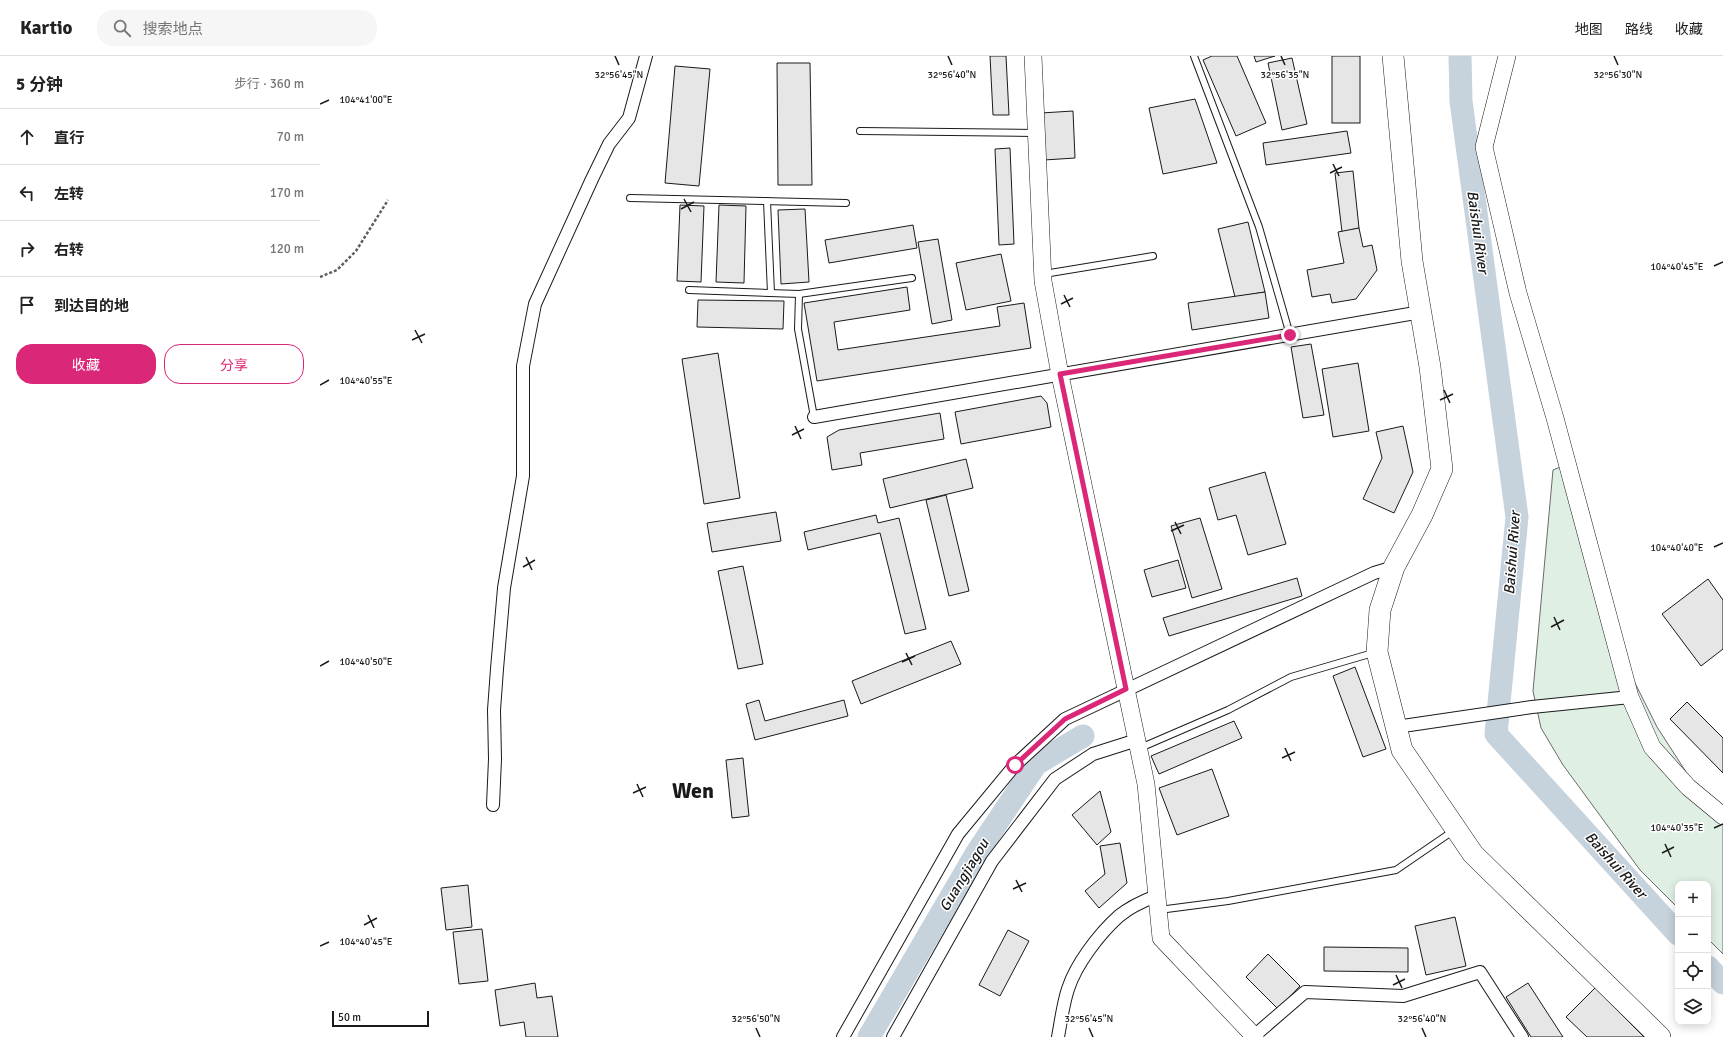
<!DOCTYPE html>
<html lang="zh">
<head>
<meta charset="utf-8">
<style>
  body { margin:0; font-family:Signika,"Noto Sans SC",sans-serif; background:#f6f6f6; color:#222 }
  .controls { position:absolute; right:12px; bottom:12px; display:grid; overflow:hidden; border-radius:8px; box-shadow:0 2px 10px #0003 }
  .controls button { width:36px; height:36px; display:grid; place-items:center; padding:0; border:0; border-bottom:1px solid #e0e0e0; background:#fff; color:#222; font:20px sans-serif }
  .scale { position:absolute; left:12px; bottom:10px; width:97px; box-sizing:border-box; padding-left:4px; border:2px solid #1a1a1a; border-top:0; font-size:11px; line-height:14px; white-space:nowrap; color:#1a1a1a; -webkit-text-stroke:3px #fff; paint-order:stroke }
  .stop { position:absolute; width:12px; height:12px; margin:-9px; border:3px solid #db2777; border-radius:50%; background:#fff }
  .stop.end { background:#db2777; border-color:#fff; box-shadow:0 1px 4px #0008 }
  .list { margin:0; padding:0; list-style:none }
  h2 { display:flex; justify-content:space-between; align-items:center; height:52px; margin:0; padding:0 16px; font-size:17px }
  h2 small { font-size:13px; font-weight:400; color:#767676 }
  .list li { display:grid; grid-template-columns:26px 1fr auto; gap:12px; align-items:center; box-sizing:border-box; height:56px; padding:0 16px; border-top:1px solid #e0e0e0 }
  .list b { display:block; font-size:15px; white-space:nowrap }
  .list em { font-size:13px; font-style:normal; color:#767676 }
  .actions { display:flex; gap:8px; padding:12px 16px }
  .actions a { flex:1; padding:9px 0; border:1px solid #db2777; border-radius:16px; text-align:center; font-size:14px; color:#db2777 }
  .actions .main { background:#db2777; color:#fff }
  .icon { flex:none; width:22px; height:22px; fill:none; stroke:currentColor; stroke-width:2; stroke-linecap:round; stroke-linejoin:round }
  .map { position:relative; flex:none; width:1403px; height:981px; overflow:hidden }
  header { display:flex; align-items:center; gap:24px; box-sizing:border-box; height:56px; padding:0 20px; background:#fff; border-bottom:1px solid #e0e0e0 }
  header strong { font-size:19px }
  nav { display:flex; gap:22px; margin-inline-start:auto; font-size:14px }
  .search { width:280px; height:36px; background:#f6f6f6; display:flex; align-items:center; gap:10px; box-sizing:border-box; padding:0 14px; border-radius:16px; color:#767676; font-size:15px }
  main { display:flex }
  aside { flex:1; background:#fff }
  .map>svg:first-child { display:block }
  .green { fill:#e0efe3; stroke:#6a6a6a }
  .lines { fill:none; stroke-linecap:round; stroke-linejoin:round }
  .river { stroke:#c6d2dc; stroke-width:23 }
  .building { fill:#e6e6e6; stroke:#1a1a1a }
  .lane-casing { stroke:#1a1a1a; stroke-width:8 }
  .street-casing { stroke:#1a1a1a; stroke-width:14 }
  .secondary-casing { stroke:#1a1a1a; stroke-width:18 }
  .highway-casing { stroke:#1a1a1a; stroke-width:22 }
  .path { stroke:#5f5f5f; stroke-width:2.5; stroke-dasharray:3 2; stroke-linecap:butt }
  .lane { stroke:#fff; stroke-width:6 }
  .street { stroke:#fff; stroke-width:12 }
  .secondary { stroke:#fff; stroke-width:17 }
  .highway { stroke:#fff; stroke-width:21 }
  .route { stroke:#db2777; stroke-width:5 }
  .ticks { fill:none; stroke:#1a1a1a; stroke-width:1.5 }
  .labels { text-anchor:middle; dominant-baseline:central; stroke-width:3; stroke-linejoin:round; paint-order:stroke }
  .water-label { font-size:15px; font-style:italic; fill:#1a1a1a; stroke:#fff }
  .town-label { font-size:22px; font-weight:bold; fill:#1a1a1a; stroke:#fff }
  .ticks-label { font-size:10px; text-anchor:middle; fill:#1a1a1a; stroke:#fff; stroke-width:3; stroke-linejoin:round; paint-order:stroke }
</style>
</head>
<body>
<header>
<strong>Kartio</strong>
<div class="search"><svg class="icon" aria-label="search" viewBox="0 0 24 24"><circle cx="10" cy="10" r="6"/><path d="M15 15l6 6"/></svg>搜索地点</div>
<nav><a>地图</a><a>路线</a><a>收藏</a></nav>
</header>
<main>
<aside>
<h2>5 分钟<small>步行 · 360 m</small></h2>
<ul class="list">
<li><svg class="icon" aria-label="ahead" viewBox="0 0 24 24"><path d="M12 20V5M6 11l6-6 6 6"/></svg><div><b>直行</b></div><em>70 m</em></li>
<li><svg class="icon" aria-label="left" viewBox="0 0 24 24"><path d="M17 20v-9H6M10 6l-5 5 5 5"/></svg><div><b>左转</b></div><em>170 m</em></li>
<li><svg class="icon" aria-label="right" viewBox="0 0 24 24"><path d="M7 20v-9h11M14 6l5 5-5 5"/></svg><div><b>右转</b></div><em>120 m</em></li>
<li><svg class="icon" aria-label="arrive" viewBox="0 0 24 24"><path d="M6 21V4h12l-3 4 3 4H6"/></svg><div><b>到达目的地</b></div></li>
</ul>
<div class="actions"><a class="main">收藏</a><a>分享</a></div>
</aside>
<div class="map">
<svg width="1403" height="981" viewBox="0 0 1403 981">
  <rect width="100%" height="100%" fill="#fff"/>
  <polygon class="green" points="1250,407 1300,597 1337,671 1370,722 1403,757 1403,898 1388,883 1388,828 1358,828 1358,852 1320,814 1243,709 1221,672 1213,635 1233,414"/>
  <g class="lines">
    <g class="river">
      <polyline points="1140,0 1141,45 1197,461 1176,678 1358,878"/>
      <polyline points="1388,911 1403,927"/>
      <polyline points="549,981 656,798 716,708 763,680"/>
    </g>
  </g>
  <g class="building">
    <polygon points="670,0 686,0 689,59 673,59"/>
    <polygon points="892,0 917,0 946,67 916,80 883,4"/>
    <polygon points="934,0 955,0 936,6"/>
    <rect x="1012" y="0" width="28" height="67"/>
    <polygon points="972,2 987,68 962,74 948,7"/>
    <polygon points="457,7 490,7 492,129 458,129"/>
    <polygon points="355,10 390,13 379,130 345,127"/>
    <polygon points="875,43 897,107 843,118 829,52"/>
    <polygon points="753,55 755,102 724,104 721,57"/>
    <polygon points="1027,75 1031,97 946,109 943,87"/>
    <polygon points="690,92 694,188 679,189 675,93"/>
    <polygon points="1033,115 1039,172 1022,176 1015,117"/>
    <polygon points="360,149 384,150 381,226 357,225"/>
    <polygon points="399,149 426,150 424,227 396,226"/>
    <polygon points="485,153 489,226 461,228 458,154"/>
    <polygon points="928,166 945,236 915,241 898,173"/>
    <polygon points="593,169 597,192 509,207 505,184"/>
    <polygon points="1039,172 1043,191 1052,189 1057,214 1036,243 1012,247 1010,238 992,241 987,214 1024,207 1018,176"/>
    <polygon points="618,183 632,264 612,268 598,186"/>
    <polygon points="681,198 691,245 646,254 636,207"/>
    <polygon points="587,231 590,254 514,266 518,294 680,270 677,251 704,247 711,292 497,325 484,247"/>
    <polygon points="945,236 949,262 872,274 868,247"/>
    <polygon points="378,244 464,245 463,273 377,271"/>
    <polygon points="991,288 1004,359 983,362 971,291"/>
    <polygon points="398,297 420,442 384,448 362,303"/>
    <polygon points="1038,307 1049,375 1013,381 1002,313"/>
    <polygon points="721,340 727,347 731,371 641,388 635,356"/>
    <polygon points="620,357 624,383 540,397 542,409 512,414 507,381 519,374"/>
    <polygon points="1083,370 1093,416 1074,457 1043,443 1062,402 1056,376"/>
    <polygon points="646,403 653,432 570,452 563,423"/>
    <polygon points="945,416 966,488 928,499 916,459 898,464 889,432"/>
    <polygon points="626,439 649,535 629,540 606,444"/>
    <polygon points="456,456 461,485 392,496 387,467"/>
    <polygon points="556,459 558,467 579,462 606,573 585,578 560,477 488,494 484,476"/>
    <polygon points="880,462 902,533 872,542 851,470"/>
    <polygon points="858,504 866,532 832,541 824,514"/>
    <polygon points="423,510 443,608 418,613 398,515"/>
    <polygon points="977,522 982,540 849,580 843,562"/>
    <polygon points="1388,523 1403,544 1403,593 1381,610 1342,558"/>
    <polygon points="631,585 641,608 541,648 532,625"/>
    <polygon points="1035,611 1066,693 1043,701 1013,620"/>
    <polygon points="439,644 445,665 524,644 528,660 435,684 426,648"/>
    <polygon points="1367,646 1403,682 1403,717 1350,663"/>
    <polygon points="914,665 922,682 839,718 831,700"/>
    <polygon points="423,702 429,760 412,762 406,704"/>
    <polygon points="892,713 909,760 857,779 839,732"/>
    <polygon points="780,735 791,776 777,789 752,759"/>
    <polygon points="800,787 807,827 779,852 765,835 785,818 780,790"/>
    <polygon points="148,829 152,871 126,874 121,832"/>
    <polygon points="1135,861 1146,910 1106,919 1095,870"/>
    <polygon points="162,873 168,925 139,928 133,876"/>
    <polygon points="688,874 709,885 680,940 659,929"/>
    <polygon points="1004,891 1088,892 1088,916 1004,915"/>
    <polygon points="948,898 980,930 958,953 926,921"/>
    <polygon points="215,927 217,942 232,940 238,981 206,981 204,966 180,970 175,934"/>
    <polygon points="1208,927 1243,981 1211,981 1186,941"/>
    <polygon points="1275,932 1324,981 1267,981 1246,961"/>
  </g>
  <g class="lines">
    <defs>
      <g id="lane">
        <polyline points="874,0 939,171 970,279"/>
        <polyline points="540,75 715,77"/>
        <polyline points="310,142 526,147"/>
        <polyline points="447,145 451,237"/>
        <polyline points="724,218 833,200"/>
        <polyline points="369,234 479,238 592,222"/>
        <polyline points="479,238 478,273 494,361"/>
        <polyline points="820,692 908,654 971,621 1053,597"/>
        <polyline points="839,854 908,845 1076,814 1133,775"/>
      </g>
      <g id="street">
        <polyline points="494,361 1101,256"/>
        <polyline points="1076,671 1212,651 1310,641"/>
        <polyline points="173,749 175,703 174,654 177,613 184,532 203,420 203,310 215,248 272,123 289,88 309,62 326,0"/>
        <polyline points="934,980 985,936 1083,940 1160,916 1202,981"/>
        <polyline points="523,981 638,778 695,709 745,663 1054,517 1074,511"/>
        <polyline points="573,981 672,805 735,723 773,698 817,684"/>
        <path d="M738,981C741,965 743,948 748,933C756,908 779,878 799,860C810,851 823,845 836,840"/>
      </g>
      <g id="secondary">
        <polyline points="713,0 723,225 740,319 826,728 841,882 935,981"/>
        <polyline points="1187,0 1164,91 1198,237 1235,362 1310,641 1332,691 1368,731 1403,760"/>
      </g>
      <polyline id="highway" points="1073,0 1092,205 1110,311 1122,413 1102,459 1074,511 1060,554 1057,596 1082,694 1153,798 1340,981"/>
    </defs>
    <use href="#lane" class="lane-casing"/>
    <use href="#street" class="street-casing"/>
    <use href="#secondary" class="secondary-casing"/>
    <use href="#highway" class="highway-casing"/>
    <polyline class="path" points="0,221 17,214 36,195 68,144"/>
    <use href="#lane" class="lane"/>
    <use href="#street" class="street"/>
    <use href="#secondary" class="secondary"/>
    <use href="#highway" class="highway"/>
  </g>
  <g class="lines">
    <polyline class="route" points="695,709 745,663 806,633 740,318 970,279"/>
  </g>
  <path class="ticks" d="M295,0L299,9M628,0L632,9M961,0L965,9M1294,0L1298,9M0,48L9,44M1013,108L1019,120M1010,117L1022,111M364,143L371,156M361,153L374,146M1394,210L1403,206M744,239L750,251M741,248L753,242M95,274L102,287M92,284L105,278M0,329L9,324M1124,334L1130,347M1120,344L1133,338M475,370L481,383M472,379L484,373M855,466L861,478M851,475L864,469M1394,491L1403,487M206,501L212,514M203,511L215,504M1234,561L1240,574M1231,571L1244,564M586,597L592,609M582,606L595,600M0,610L9,605M965,692L971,705M962,702L975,696M317,728L323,741M313,737L326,731M1394,772L1403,768M1345,788L1351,801M1342,797L1354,791M696,824L702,836M693,833L706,827M48,859L54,872M44,869L57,862M0,890L9,886M1076,919L1082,932M1073,929L1085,923M436,972L440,981M769,972L773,981M1102,972L1106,981"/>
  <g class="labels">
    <g class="water-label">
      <text transform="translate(1158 176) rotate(82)">Baishui River</text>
      <text transform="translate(1192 497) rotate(-86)">Baishui River</text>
      <text transform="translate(1296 809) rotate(48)">Baishui River</text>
      <text transform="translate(644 819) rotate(-59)">Guangjiagou</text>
    </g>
    <g class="town-label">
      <text x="373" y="734">Wen</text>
    </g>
  </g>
  <g class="ticks-label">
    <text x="965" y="22">32°56'35"N</text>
    <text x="299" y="22">32°56'45"N</text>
    <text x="632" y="22">32°56'40"N</text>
    <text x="1298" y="22">32°56'30"N</text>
    <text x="46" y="47">104°41'00"E</text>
    <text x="1357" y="214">104°40'45"E</text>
    <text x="46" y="328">104°40'55"E</text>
    <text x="1357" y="495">104°40'40"E</text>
    <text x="46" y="609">104°40'50"E</text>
    <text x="1357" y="775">104°40'35"E</text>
    <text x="46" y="889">104°40'45"E</text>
    <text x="436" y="966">32°56'50"N</text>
    <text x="769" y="966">32°56'45"N</text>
    <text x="1102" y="966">32°56'40"N</text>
  </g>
</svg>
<div class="controls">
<button>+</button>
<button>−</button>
<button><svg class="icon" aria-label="locate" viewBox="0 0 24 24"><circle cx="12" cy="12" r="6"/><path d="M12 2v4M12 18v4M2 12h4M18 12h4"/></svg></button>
<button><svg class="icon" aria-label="layers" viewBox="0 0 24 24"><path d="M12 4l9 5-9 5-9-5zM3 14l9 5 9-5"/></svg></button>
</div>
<div class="scale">50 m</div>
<div class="stop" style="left:695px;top:709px"></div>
<div class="stop end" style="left:970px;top:279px"></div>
</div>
</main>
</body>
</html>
